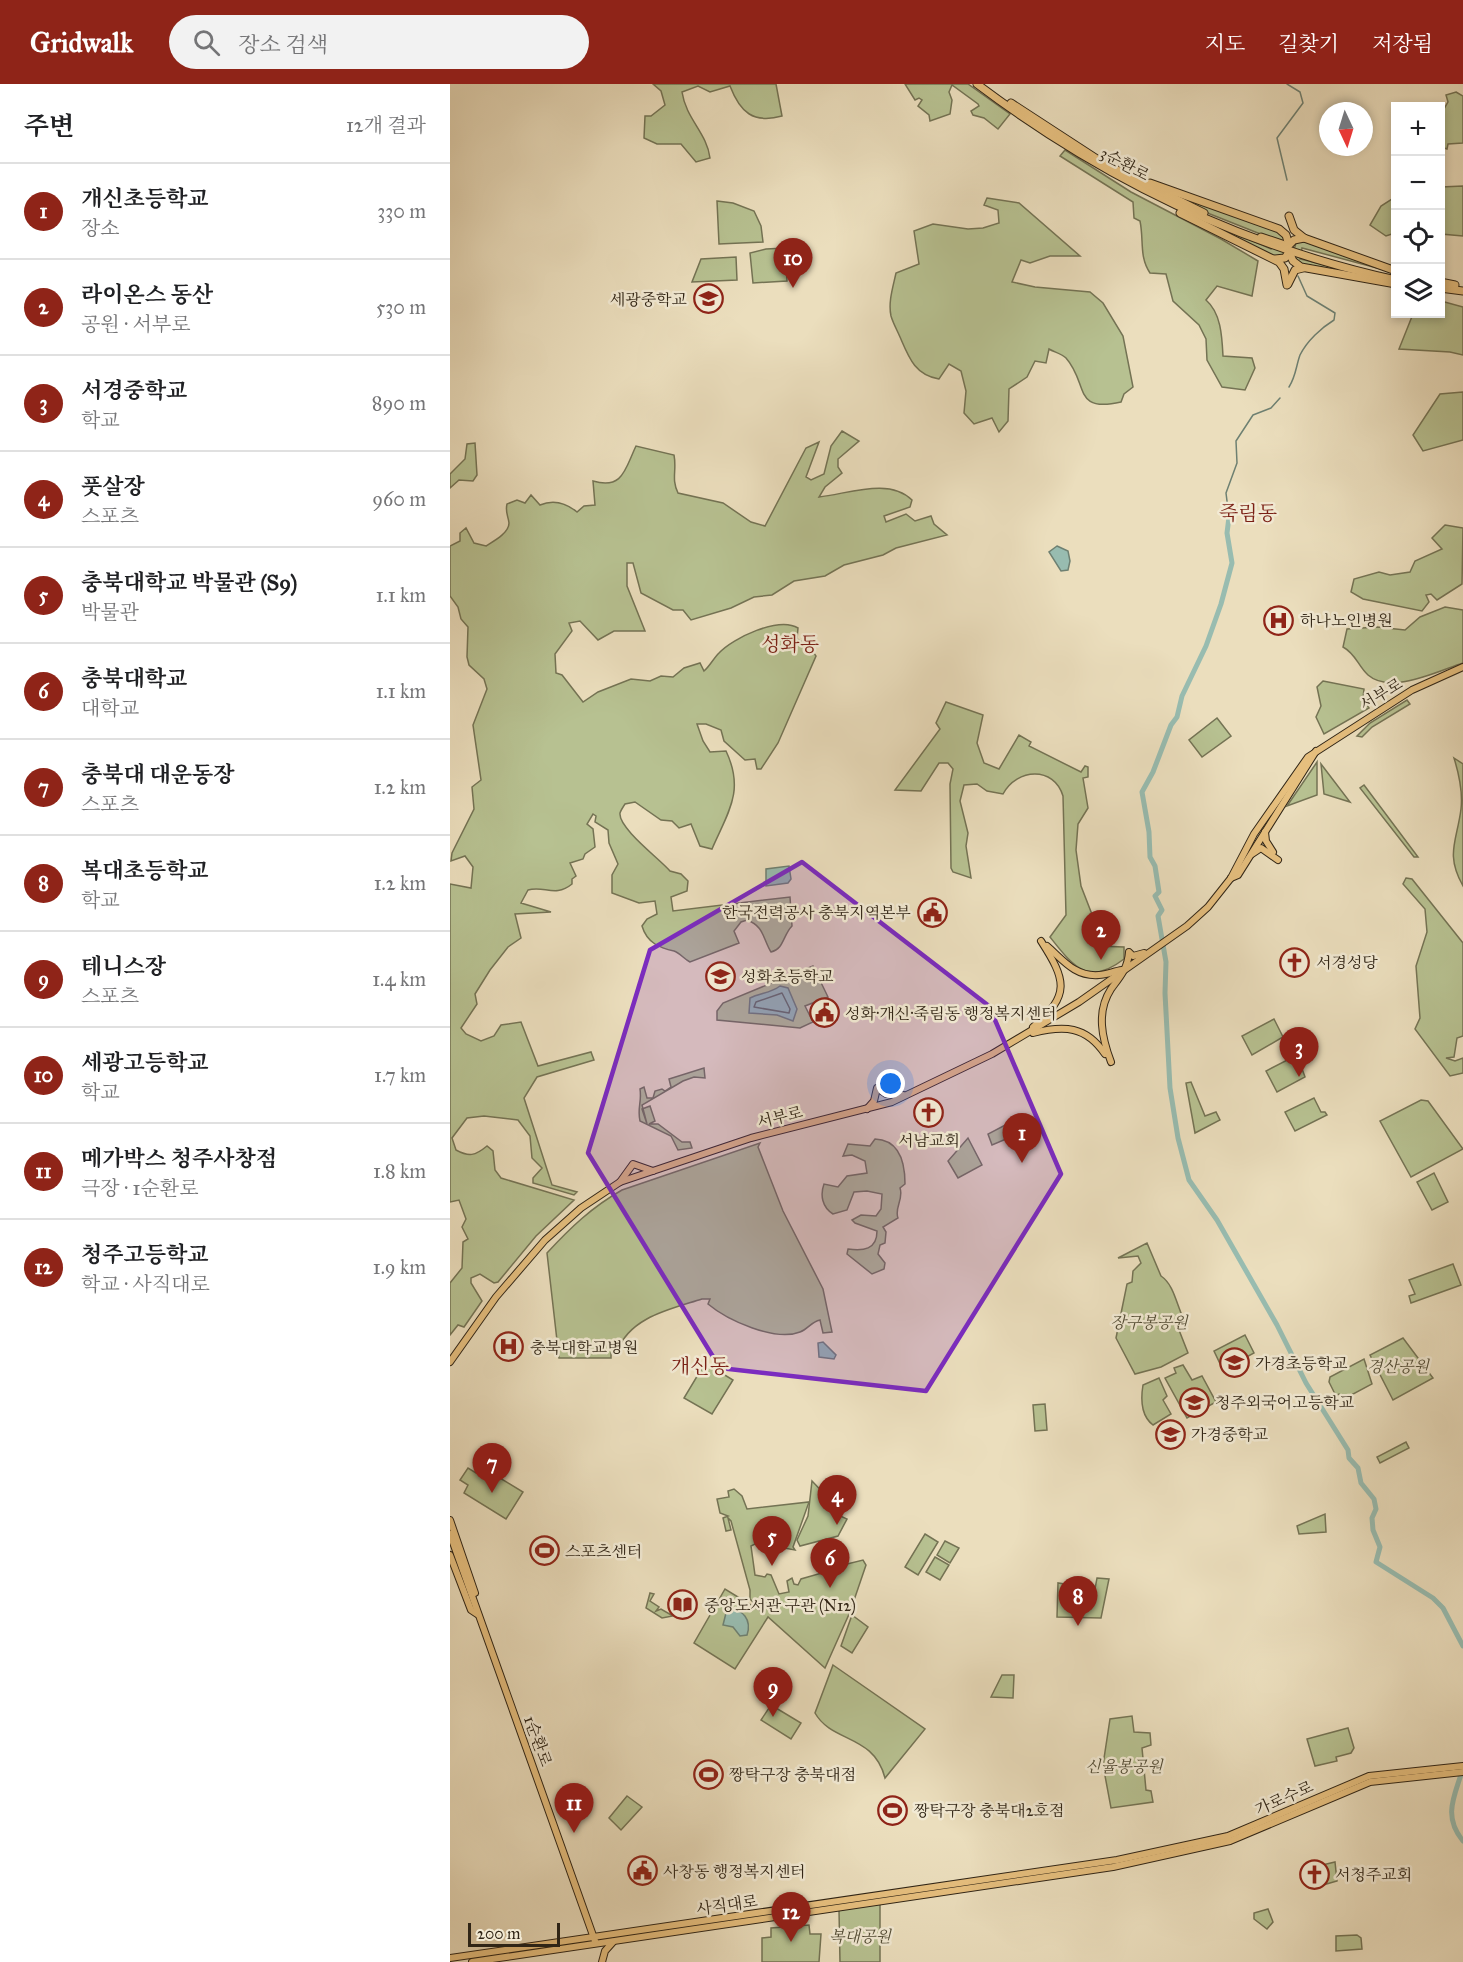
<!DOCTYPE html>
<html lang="ko">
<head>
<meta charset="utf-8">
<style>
  body { margin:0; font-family:"IM FELL Great Primer","Noto Serif KR",serif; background:#f2f2f2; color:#202124 }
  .controls { position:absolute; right:18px; top:18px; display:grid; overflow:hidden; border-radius:0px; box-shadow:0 3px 9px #0003 }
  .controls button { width:54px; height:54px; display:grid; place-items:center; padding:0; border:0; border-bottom:2px solid #e0e0e0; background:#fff; color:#202124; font:30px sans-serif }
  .compass { position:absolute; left:869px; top:18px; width:54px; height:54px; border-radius:50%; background:#fff; box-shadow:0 3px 9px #0003; rotate:176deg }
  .scale { position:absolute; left:18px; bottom:15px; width:92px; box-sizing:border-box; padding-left:6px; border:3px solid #302516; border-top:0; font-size:16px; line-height:21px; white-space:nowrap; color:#302516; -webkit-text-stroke:4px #f2ead4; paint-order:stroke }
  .you { position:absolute; left:441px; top:1000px; width:21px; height:21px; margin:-15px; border:4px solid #fff; border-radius:50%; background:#1a73e8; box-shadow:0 0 0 9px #1a73e833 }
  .badge { display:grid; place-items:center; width:39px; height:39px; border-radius:50%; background:#8f2418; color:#fff; font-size:20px; font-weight:700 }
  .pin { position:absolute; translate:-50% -50px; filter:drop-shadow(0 2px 3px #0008) }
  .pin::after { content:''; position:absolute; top:32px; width:21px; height:18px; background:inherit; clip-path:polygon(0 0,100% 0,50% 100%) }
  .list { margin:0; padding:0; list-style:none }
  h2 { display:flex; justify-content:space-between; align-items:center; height:78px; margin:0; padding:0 24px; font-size:26px }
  h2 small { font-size:20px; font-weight:400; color:#757577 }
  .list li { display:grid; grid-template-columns:39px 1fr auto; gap:18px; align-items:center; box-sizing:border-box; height:96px; padding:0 24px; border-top:2px solid #e0e0e0 }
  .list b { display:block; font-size:22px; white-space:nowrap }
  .list p { margin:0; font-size:20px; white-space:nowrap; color:#757577 }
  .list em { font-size:20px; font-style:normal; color:#757577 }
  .icon { flex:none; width:33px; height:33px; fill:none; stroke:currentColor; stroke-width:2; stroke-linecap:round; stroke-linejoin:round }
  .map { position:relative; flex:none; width:1013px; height:1878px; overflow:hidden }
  header { display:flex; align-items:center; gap:36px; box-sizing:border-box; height:84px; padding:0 30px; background:#8f2418; color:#fff }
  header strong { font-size:28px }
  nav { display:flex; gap:33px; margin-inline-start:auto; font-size:21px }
  .search { width:420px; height:54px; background:#f2f2f2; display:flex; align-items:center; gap:15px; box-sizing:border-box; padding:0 21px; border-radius:33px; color:#757577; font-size:22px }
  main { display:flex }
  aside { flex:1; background:#fff }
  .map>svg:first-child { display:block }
  .green { fill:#b7c191; stroke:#747354; stroke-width:1.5 }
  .water { fill:#98bcb0; stroke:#6e8072; stroke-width:1.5 }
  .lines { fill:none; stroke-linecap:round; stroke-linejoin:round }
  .shore { stroke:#647063; stroke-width:1.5 }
  .stream { stroke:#6e8072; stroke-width:1.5 }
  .river { stroke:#98bcb0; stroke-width:5 }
  .major-casing { stroke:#302516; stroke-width:8 }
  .highway-casing { stroke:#302516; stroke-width:9 }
  .major { stroke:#e6bf7e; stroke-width:6 }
  .highway { stroke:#e6bf7e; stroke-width:7 }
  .marked { fill:#7b2cbf; fill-opacity:0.2; stroke:#7b2cbf; stroke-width:4.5; stroke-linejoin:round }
  .labels { text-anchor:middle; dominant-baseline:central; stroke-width:5; stroke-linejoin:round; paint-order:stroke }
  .street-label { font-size:16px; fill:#302516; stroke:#f2ead4 }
  .poi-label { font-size:16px; fill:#302516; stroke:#f2ead4; text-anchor:start }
  .park-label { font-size:16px; font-style:italic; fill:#524c35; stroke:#f2ead4 }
  .quarter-label { font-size:20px; fill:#7a1f14; stroke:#f2ead4 }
</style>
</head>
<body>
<header>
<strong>Gridwalk</strong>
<div class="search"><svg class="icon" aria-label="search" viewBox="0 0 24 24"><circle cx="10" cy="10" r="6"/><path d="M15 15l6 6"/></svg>장소 검색</div>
<nav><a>지도</a><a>길찾기</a><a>저장됨</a></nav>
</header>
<main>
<aside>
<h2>주변<small>12개 결과</small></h2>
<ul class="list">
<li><span class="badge">1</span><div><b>개신초등학교</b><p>장소</p></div><em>330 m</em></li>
<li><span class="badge">2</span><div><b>라이온스 동산</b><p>공원 · 서부로</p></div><em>530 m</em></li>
<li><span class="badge">3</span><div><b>서경중학교</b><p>학교</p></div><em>890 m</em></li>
<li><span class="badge">4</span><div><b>풋살장</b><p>스포츠</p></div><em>960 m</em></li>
<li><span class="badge">5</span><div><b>충북대학교 박물관 (S9)</b><p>박물관</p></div><em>1.1 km</em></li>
<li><span class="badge">6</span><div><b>충북대학교</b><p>대학교</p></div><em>1.1 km</em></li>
<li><span class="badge">7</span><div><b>충북대 대운동장</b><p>스포츠</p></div><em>1.2 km</em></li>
<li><span class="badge">8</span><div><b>복대초등학교</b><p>학교</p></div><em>1.2 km</em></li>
<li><span class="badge">9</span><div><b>테니스장</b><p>스포츠</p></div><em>1.4 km</em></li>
<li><span class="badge">10</span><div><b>세광고등학교</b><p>학교</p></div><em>1.7 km</em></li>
<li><span class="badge">11</span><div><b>메가박스 청주사창점</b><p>극장 · 1순환로</p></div><em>1.8 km</em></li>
<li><span class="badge">12</span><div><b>청주고등학교</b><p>학교 · 사직대로</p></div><em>1.9 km</em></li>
</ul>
</aside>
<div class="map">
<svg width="1013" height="1878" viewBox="0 0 1013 1878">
  <rect width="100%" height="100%" fill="#ebdebd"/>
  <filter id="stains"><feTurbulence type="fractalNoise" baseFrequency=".00333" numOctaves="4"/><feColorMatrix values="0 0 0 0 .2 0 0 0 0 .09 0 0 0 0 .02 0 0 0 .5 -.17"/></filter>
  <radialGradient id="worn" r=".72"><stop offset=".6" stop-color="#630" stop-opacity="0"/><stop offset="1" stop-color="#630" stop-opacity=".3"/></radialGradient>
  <g class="green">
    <path d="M203,0H326L332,32C303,40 290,28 280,2L260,8L248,2L232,8C236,35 257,49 260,74L246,78L231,60H207L194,54L195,32H201L215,21L211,7Z"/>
    <polygon points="455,0 518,0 560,30 548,45 534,34 523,31 521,27 529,22 528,20 502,1 499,8 502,16 500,30 480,37 479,31 468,22 472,16 469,14 465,16"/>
    <polygon points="1006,8 1013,12 1013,59 998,60 997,65 991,63 991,30 998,18 996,11"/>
    <path d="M615,66L681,108L771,155L808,177L802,212L767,202L756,216C771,229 772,252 773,272L802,274L805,284L795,306L772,303L757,276L756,255L749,241L723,217L716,190L700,189C689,173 694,156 690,137L684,134L683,118L610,72Z"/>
    <polygon points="1013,102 1013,152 991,150 991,103"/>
    <polygon points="710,104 830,148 835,155 835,172 827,174 816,170 713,118 821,165 823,155 760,130"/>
    <polygon points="945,113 945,149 936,152 920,141 931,122"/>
    <path d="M537,114L569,119L630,172H600L580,179L571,176L562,198L585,203L640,208L653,219L673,252L683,303L674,310L671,318C622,329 639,300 616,274C612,270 604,268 599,265L596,279L585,277L577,293L559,305L558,337L549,348L542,334L524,340L514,329L516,307L511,287L499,280L489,295C465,291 459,274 450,253C447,246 443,239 441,232C438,218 443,203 446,189L469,180L464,147L483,140L518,145L533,144L549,139L548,126L534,121Z"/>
    <polygon points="267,117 283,119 304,127 311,142 313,158 269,160"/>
    <path d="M850,156L942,188L852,164L850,175L942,197L853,182C844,176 842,170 846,159Z"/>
    <polygon points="335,164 337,197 303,199 300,169 316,165"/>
    <polygon points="286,173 287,196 242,198 251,175"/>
    <polygon points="991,217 1013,223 1013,271 1000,268 949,265 963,230 990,230"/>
    <polygon points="1013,308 1013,356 973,367 963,351 990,310"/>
    <path d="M392,347L409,357L388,375V383L392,389L375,403L369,413C398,410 439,393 462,416L460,423L434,432L436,438L456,430L465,437L481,432L484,440L497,451L446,464L433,471L394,481L375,492L344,497L322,511L304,513L281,524L241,536L233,526H223L191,509L183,479H177V502L195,547H164L148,556L130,537L119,539L122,547L105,570L106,589L112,591L133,618L148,608L181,595L200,597L211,592L223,593L234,584L250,579L254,587C260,582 263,575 269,569C283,554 329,532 348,544L347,555L359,562L366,572L328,659L311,685H307L305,675L295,676L274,657L271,646L256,640H247L253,657L260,668L276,667C295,707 278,728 262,765L250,762L241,740L229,744L222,737L211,736L185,718L175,720C173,723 171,726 170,729C168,744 211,776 220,787L231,790L238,797L237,807L221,813L223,827L340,813L342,842C333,851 334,865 321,868C313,855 314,842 297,836L291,838L284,847L289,859L240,878C234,875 230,869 224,867C210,864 197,859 192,842L197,835L207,830L205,817L189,819L162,809V791L168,780L159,759L158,746L145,738L146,732L143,730L137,740L143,745L145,763L135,770L133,775L120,779L126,792L122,795V800C105,814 94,801 78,806L71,819L101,828L65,830L71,854L58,863L40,886L25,910L27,920L11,944L16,950L31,957L44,952L51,941L71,938L88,982L141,968L144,976L87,993L74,1014L102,1101L127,1108L124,1111L83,1099V1094L92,1084L82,1074L80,1052L68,1036L34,1032L17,1034L2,1054L6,1066C19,1073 25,1072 37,1062L43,1067L45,1086L51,1094L124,1116L86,1152L48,1198L44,1199L30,1190L21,1194V1199L32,1217L14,1243L8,1241L0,1251V1199L12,1184L13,1158L18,1155L12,1143L16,1135L9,1116L0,1118V800L21,804L23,783L15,772L1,777L2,769L24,725L22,703L31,696L23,641L37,605L34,595L19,581L17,573L18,543L11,535L8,523L0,512V462L10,457V449L16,444L24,459L36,462C44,457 59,449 59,439C58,431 55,428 57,420L67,416L75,419L81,411L90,421C104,415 116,419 127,428L134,422L145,421L143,397C173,406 175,385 186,362L224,371C227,386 221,395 228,409L273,419L301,438L315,442L356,364L369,358L356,393L361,396L374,390L381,362Z"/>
    <polygon points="25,359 27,391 23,397 9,396 0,404 0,390 15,375 17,360"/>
    <polygon points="995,441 1013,444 1012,500 987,516 981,510 976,511 979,518 972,527 913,515 901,508 904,495 929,488 940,491 960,488 965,477 992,465 982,454"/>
    <path d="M995,523L1013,526V579C988,587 941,611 918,591C908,582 906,570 893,563L897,545L927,543L955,546L970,533Z"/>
    <polygon points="873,597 914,605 913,614 919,624 874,650 866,633 871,622 867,603"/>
    <polygon points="957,616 960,620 922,643 912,653 907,652 920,639"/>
    <path d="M496,618L533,631L527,659L534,679L549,685L569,651L581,658L579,662L631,688L635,682L638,683V693L633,694L638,724L628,740L626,766L631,802L643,833L647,862L674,863V875C638,903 623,882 600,853L616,831L613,712C604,682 567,684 553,710L537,707L527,700L514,701L510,717L518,749L516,762L521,794L503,788L501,784L500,700L503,685L498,679H489L471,707L445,706L490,645L486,639Z"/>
    <polygon points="767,634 781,652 752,673 739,656"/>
    <path d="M1004,674L1013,680V802C995,770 1007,757 1011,725C1013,707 1009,690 1004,674Z"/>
    <polygon points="867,678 867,711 837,722"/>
    <polygon points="871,680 900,718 874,710"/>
    <polygon points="914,701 968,773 964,773 910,704"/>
    <polygon points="956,794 962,795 1013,859 1013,952 1007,954 1004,973 996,974 1005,977 1013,974 1013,989 1000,992 965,945 970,934 966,882 977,848 975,825 953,800"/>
    <polygon points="363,882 378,913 355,922 363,938 350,944 267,936 267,927 273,919"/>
    <polygon points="824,935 833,953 802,971 792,952"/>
    <polygon points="847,971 855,993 827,1008 816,987"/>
    <path d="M254,984L255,994L244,993L233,997L192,1021L197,1040L192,1025L200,1022L205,1037L199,1040H208L232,1058H240L242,1064L228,1066L221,1052L190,1037C187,1024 192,1018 190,1005L194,1003L197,1014H203L205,1007L212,1005L215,1007L221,1003L219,995Z"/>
    <polygon points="741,998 755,1032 766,1028 770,1036 745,1049 736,999"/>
    <polygon points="864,1014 871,1028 875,1028 877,1031 845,1047 835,1028"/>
    <polygon points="971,1016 978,1017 1013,1065 961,1093 930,1037"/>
    <polygon points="561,1038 568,1050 542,1061 538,1050"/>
    <polygon points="518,1054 532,1081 508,1094 498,1077"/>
    <path d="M425,1055C450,1056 455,1080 455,1100L450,1104C454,1115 444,1124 448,1134L433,1143L436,1148L435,1159L430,1161L428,1170L435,1179L434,1185L422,1190L397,1170L398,1165C413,1167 427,1166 427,1147L405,1139L402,1136L411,1131L426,1132L431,1125L432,1110L417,1107L404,1108L397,1126L383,1130C372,1123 370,1111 374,1100L388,1103L397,1092L417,1089L415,1077L402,1071L393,1072L398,1060L420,1062Z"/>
    <path d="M310,1059L308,1063L333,1127L373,1205L382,1248L373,1249L370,1236C361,1238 358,1245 350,1248C325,1258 277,1236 258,1220L260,1215H252C221,1225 179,1233 167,1268L161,1269V1274H109L97,1169C120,1144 142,1123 172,1106Z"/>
    <polygon points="984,1089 998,1118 982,1126 967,1098"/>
    <path d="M697,1159L711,1192C726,1202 727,1227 737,1241L729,1246L738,1269L711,1283L685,1290L666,1254L677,1200L682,1198L683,1187L691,1179L688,1172L668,1174Z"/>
    <polygon points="1003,1180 1011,1201 961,1219 959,1212 965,1210 959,1196"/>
    <polygon points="795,1251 804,1269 773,1286 764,1267"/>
    <polygon points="953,1254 983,1294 943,1316 920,1271"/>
    <polygon points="914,1275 922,1300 892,1316 889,1310 886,1312 879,1298 880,1293"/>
    <polygon points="255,1279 283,1296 262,1330 234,1314"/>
    <polygon points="733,1281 742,1296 752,1292 766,1318 737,1334 715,1294 726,1289 724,1284"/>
    <path d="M709,1294L717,1312L713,1316L721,1330L703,1341C690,1331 691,1313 693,1301Z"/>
    <polygon points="595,1320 597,1346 585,1347 583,1321"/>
    <polygon points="956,1358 959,1364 930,1379 927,1373"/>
    <polygon points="30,1382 73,1408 56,1435 14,1409 18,1401 10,1396 18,1384 26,1389"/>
    <polygon points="362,1397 386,1422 386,1430 397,1435 388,1452 350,1462 347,1456 358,1432"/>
    <polygon points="284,1405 292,1412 297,1425 359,1418 343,1463 345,1466 307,1459 301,1462 305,1491 315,1493 317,1490 321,1491 329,1510 339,1508 337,1497 342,1494 344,1500 348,1501 351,1495 372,1489 373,1486 413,1476 416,1481 400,1528 375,1584 318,1533 285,1585 244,1559 275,1505 314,1529 300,1515 300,1506 281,1437 278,1434 281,1446 276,1447 273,1434 278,1432 270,1429 267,1415 279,1413 278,1407"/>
    <polygon points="875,1430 876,1448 849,1450 847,1442"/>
    <polygon points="475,1450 488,1458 468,1491 455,1483"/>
    <polygon points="495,1457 509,1464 500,1479 487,1471"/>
    <polygon points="485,1473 499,1481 490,1496 476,1488"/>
    <polygon points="647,1494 659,1495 651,1534 607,1533 608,1499 645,1505"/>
    <polygon points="200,1509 204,1510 200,1517 209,1523 206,1527 211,1525 223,1532 212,1534 196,1524"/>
    <polygon points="402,1531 418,1543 402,1569 391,1562"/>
    <path d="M383,1581L475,1645L435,1694C424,1650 382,1659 365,1629Z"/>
    <polygon points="552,1591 564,1591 563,1614 541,1613"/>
    <polygon points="321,1621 351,1639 341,1655 311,1636"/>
    <polygon points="682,1632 684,1648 700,1649 701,1661 692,1664 696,1706 701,1707 703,1718 661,1724 653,1681 660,1635"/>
    <polygon points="898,1644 904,1664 901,1669 886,1673 887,1677 865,1682 857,1655"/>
    <polygon points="177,1712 192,1723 171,1746 159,1734"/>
    <polygon points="885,1778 887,1797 873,1801 868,1782"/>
    <polygon points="430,1820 430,1878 390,1878 389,1826"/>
    <polygon points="818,1825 823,1838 817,1845 804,1835 804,1829"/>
    <polygon points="359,1841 360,1850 371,1850 369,1878 312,1878 312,1854 321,1853 321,1844"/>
    <polygon points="907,1851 911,1854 912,1865 886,1867 886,1852"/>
  </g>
  <g class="water">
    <polygon points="607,462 618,467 620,477 618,486 611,487 599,468"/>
    <polygon points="339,782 341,795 338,799 316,802 316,785"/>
    <path d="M330,902L338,904L347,925L343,937L327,931L299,929L300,914C310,909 321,909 330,902Z"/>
    <polygon points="373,1258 386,1271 384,1275 369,1273 368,1259"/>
    <path d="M277,1525C293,1524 302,1536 297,1551L290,1552L283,1543L273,1541Z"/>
  </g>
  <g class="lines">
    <polygon class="shore" points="332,909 340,925 339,929 304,923 306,918"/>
    <g class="stream">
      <polyline points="837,0 850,8 853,19 827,54 837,96"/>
      <path d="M839,303C846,292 846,282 850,271C857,257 871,244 884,236L885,229L857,212L848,192"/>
      <polyline points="779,433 776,409 787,379 786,357 803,331 821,324 830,314"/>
    </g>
    <g class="river">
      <polyline points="779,433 777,449 782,479 771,520 756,562 732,612 727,633 721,641 703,688 692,708 699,748 700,773 705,782 709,808 705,812 712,826 708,832 716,878 715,909 720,1004 728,1054 739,1096 767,1136 827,1241 856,1299 898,1366 899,1374 908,1384 911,1399 924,1415 926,1425 922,1434 923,1446 930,1463 926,1478 983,1514 993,1524 1013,1562"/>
      <path d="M1013,1684C1005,1712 992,1731 1013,1757"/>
    </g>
    <defs>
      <g id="major">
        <polyline points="815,748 816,757 823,768"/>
        <polyline points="802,770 811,764 828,776"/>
        <polyline points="781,794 788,791 866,667"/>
        <path d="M597,862C613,876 625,893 649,891C657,891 664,887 672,886"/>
        <path d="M583,943C621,911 616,896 591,857"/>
        <path d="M583,949C614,941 636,942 655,970"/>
        <path d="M661,978C652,954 646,928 661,905C670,893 678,884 679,868L683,872L694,869"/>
        <polyline points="417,1025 424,1017 427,1004 436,1010 453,1011"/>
        <polyline points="170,1098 183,1080 203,1087"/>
        <polyline points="0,1278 46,1213 95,1156 131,1124 170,1098 301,1054 442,1018 542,970 629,918 737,842 758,823 781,794 804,750 858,673 962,606 1013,583"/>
        <polyline points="0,1436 25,1509"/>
        <polyline points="0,1450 145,1857"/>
        <polyline points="0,1471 21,1526 27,1530"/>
        <polyline points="0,1874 667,1776 778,1752 919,1692 1013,1682"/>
        <polyline points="22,1878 663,1783 780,1757 920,1698 1013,1688"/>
        <polyline points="152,1878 155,1867 163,1858"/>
      </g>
      <g id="highway">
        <path d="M527,0C653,95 791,162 946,196"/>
        <polyline points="561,19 653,79 754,129"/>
        <polyline points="700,99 829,145 836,151 839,161 844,156 854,154"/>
        <polyline points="730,129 829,178 834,185 837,201"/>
        <polyline points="839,132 844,146 854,154 946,187"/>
        <polyline points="811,153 838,162"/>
        <polyline points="825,175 835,174 839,168 843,177 851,183 946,200"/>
        <polyline points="990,198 1005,201"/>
        <polyline points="838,200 845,186 853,184"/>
        <polyline points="990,204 1013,207"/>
      </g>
    </defs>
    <use href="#major" class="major-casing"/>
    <use href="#highway" class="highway-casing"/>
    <use href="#major" class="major"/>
    <use href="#highway" class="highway"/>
  </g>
  <path class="marked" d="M352,778L539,922L611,1090L476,1307L270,1284L138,1069L200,866Z"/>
  <defs>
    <symbol id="school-ring" viewBox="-11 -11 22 22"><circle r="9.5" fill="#f2ead4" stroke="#8f2418" stroke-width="1.5"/><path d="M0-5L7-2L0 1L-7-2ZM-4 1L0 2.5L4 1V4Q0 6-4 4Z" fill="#8f2418"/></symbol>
    <symbol id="hospital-ring" viewBox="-11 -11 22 22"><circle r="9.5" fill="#f2ead4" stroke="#8f2418" stroke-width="1.5"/><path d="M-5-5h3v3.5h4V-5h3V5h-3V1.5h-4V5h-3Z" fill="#8f2418"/></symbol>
    <symbol id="civic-ring" viewBox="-11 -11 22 22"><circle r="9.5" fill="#f2ead4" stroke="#8f2418" stroke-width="1.5"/><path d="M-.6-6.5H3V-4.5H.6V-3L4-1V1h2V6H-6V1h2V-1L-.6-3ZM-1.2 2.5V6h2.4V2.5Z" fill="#8f2418"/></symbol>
    <symbol id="church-ring" viewBox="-11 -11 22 22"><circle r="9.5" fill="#f2ead4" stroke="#8f2418" stroke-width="1.5"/><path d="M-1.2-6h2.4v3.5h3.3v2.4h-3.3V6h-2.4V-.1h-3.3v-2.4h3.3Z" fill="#8f2418"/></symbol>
    <symbol id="stadium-ring" viewBox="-11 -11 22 22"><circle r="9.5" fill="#f2ead4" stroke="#8f2418" stroke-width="1.5"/><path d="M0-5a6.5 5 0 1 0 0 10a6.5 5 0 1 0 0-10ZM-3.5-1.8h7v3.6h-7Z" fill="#8f2418"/></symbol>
    <symbol id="library-ring" viewBox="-11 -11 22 22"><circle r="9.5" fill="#f2ead4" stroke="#8f2418" stroke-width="1.5"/><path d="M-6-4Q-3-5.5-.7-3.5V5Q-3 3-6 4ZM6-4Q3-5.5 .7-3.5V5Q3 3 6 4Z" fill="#8f2418"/></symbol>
  </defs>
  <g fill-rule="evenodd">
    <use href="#school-ring" x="242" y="198" width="33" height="33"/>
    <use href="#hospital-ring" x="812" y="520" width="33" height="33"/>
    <use href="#civic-ring" x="466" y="812" width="33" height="33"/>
    <use href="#church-ring" x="828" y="862" width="33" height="33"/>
    <use href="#school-ring" x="254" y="876" width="33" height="33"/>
    <use href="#civic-ring" x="358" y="912" width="33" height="33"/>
    <use href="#church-ring" x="462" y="1012" width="33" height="33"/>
    <use href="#hospital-ring" x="42" y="1246" width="33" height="33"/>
    <use href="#school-ring" x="768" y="1262" width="33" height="33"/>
    <use href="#school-ring" x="728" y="1302" width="33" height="33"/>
    <use href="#school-ring" x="704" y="1334" width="33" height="33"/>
    <use href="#stadium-ring" x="78" y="1450" width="33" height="33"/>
    <use href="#library-ring" x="216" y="1504" width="33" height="33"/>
    <use href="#stadium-ring" x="242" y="1674" width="33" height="33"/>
    <use href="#stadium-ring" x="426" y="1710" width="33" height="33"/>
    <use href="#civic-ring" x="176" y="1770" width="33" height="33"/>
    <use href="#church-ring" x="848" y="1774" width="33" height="33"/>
  </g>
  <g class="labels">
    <g class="street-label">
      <text transform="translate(675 80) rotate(28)">3순환로</text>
      <text transform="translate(931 610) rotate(-31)">서부로</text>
      <text transform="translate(330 1033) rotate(-14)">서부로</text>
      <text transform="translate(88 1657) rotate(70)">1순환로</text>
      <text transform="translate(834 1714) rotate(-24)">가로수로</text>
      <text transform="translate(277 1821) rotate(-8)">사직대로</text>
    </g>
    <g class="poi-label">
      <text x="237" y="215" text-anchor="end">세광중학교</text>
      <text x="850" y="536">하나노인병원</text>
      <text x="461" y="828" text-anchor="end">한국전력공사 충북지역본부</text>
      <text x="866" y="878">서경성당</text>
      <text x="291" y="892">성화초등학교</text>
      <text x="395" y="929">성화·개신·죽림동 행정복지센터</text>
      <text x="479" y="1056" text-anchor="middle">서남교회</text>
      <text x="80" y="1263">충북대학교병원</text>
      <text x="805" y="1279">가경초등학교</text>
      <text x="765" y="1318">청주외국어고등학교</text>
      <text x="741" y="1350">가경중학교</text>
      <text x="115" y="1467">스포츠센터</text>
      <text x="254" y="1521">중앙도서관 구관 (N12)</text>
      <text x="279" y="1690">짱탁구장 충북대점</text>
      <text x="464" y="1726">짱탁구장 충북대2호점</text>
      <text x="213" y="1787">사창동 행정복지센터</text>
      <text x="885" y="1790">서청주교회</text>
    </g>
    <g class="park-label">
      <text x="699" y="1238">장구봉공원</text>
      <text x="948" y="1282">경산공원</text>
      <text x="674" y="1682">신율봉공원</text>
      <text x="410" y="1852">복대공원</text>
    </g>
    <g class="quarter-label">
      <text x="798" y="429">죽림동</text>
      <text x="340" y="560">성화동</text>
      <text x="250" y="1282">개신동</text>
    </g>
  </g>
  <rect width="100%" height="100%" filter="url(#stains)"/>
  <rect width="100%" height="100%" fill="url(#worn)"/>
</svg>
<div class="controls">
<button>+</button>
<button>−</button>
<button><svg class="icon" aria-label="locate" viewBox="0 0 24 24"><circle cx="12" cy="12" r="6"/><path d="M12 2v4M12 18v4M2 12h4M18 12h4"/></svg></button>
<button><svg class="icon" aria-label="layers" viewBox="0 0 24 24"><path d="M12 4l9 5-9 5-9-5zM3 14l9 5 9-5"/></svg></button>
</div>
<svg class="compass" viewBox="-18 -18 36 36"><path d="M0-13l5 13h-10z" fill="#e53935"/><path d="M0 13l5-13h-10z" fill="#757577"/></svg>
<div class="scale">200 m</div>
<div class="you"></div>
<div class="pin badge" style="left:572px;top:1079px">1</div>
<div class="pin badge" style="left:651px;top:876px">2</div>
<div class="pin badge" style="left:849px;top:993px">3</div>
<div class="pin badge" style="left:387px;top:1441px">4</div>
<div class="pin badge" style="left:322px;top:1482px">5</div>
<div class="pin badge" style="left:380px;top:1504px">6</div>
<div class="pin badge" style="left:42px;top:1409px">7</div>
<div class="pin badge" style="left:628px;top:1542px">8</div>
<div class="pin badge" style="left:323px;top:1633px">9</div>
<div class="pin badge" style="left:343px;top:204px">10</div>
<div class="pin badge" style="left:124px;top:1749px">11</div>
<div class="pin badge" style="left:341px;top:1858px">12</div>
</div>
</main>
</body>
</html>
